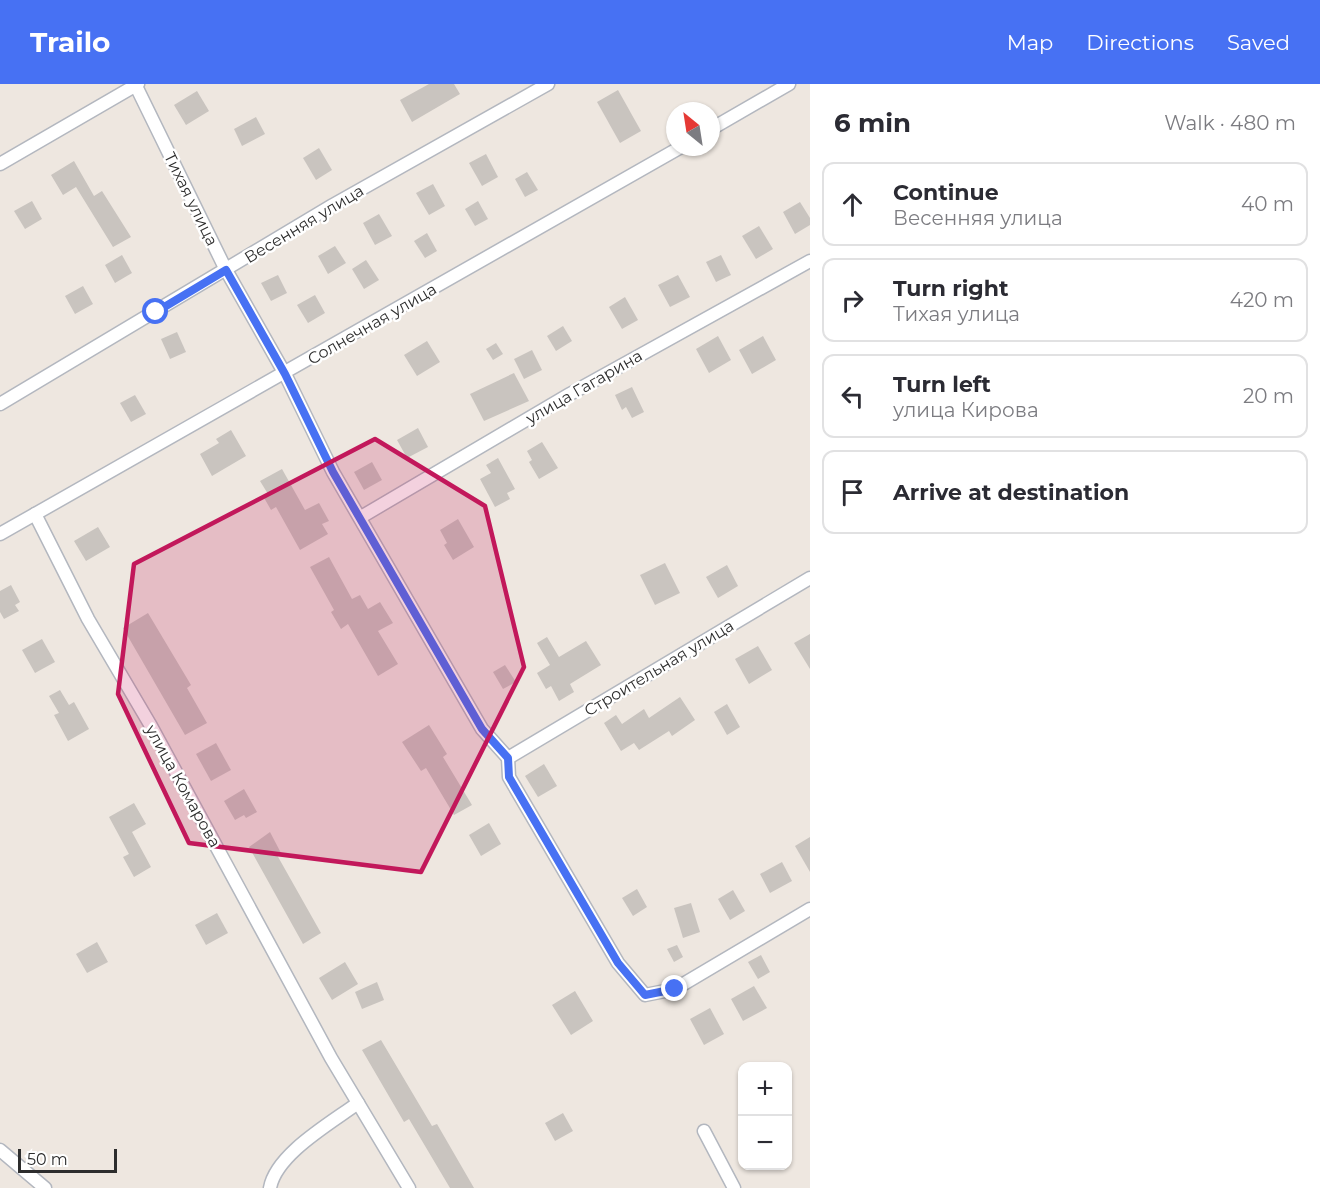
<!DOCTYPE html>
<html lang="en">
<head>
<meta charset="utf-8">
<style>
  body { margin:0; font-family:Montserrat,sans-serif; background:#f2f2f3; color:#2b2b33 }
  .controls { position:absolute; right:18px; bottom:18px; display:grid; overflow:hidden; border-radius:12px; box-shadow:0 2px 4px #0004 }
  .controls button { width:54px; height:54px; display:grid; place-items:center; padding:0; border:0; border-bottom:2px solid #e1e1e2; background:#fff; color:#2b2b33; font:30px sans-serif }
  .compass { position:absolute; left:666px; top:18px; width:54px; height:54px; border-radius:50%; background:#fff; box-shadow:0 2px 4px #0004; rotate:330deg }
  .scale { position:absolute; left:18px; bottom:15px; width:99px; box-sizing:border-box; padding-left:6px; border:3px solid #2d2d2d; border-top:0; font-size:16px; line-height:21px; white-space:nowrap; color:#2d2d2d; -webkit-text-stroke:4px #fff; paint-order:stroke }
  .stop { position:absolute; width:18px; height:18px; margin:-14px; border:4px solid #4771f3; border-radius:50%; background:#fff }
  .stop.end { background:#4771f3; border-color:#fff; box-shadow:0 2px 6px #0008 }
  .list { margin:0; padding:0; list-style:none }
  h2 { display:flex; justify-content:space-between; align-items:center; height:78px; margin:0; padding:0 24px; font-size:26px }
  h2 small { font-size:20px; font-weight:400; color:#7c7c81 }
  .list li { display:grid; grid-template-columns:39px 1fr auto; gap:18px; align-items:center; box-sizing:border-box; height:84px; margin:0 12px 12px; padding:0 12px; border:2px solid #e1e1e2; border-radius:12px }
  .list b { display:block; font-size:22px; white-space:nowrap }
  .list p { margin:0; font-size:20px; white-space:nowrap; color:#7c7c81 }
  .list em { font-size:20px; font-style:normal; color:#7c7c81 }
  .icon { flex:none; width:33px; height:33px; fill:none; stroke:currentColor; stroke-width:2; stroke-linecap:round; stroke-linejoin:round }
  .map { position:relative; flex:none; width:810px; height:1104px; overflow:hidden }
  header { display:flex; align-items:center; gap:36px; box-sizing:border-box; height:84px; padding:0 30px; background:#4771f3; color:#fff }
  header strong { font-size:28px }
  nav { display:flex; gap:33px; margin-inline-start:auto; font-size:21px }
  main { display:flex }
  aside { flex:1; background:#fff }
  .map>svg:first-child { display:block }
  .building { fill:#c9c4bf }
  .lines { fill:none; stroke-linecap:round; stroke-linejoin:round }
  .street-casing { stroke:#b3b7bf; stroke-width:15 }
  .street { stroke:#fff; stroke-width:12 }
  .route { stroke:#4771f3; stroke-width:8 }
  .marked { fill:#c2185b; fill-opacity:0.2; stroke:#c2185b; stroke-width:4.5; stroke-linejoin:round }
  .labels { text-anchor:middle; dominant-baseline:central; stroke-width:5; stroke-linejoin:round; paint-order:stroke }
  .street-label { font-size:16px; fill:#2d2d2d; stroke:#fff }
</style>
</head>
<body>
<header>
<strong>Trailo</strong>
<nav><a>Map</a><a>Directions</a><a>Saved</a></nav>
</header>
<main>
<div class="map">
<svg width="810" height="1104" viewBox="0 0 810 1104">
  <rect width="100%" height="100%" fill="#eee7e0"/>
  <g class="building">
    <polygon points="429,0 454,0 460,10 412,38 400,16"/>
    <polygon points="618,6 641,47 620,59 597,18"/>
    <polygon points="197,7 209,27 186,41 174,21"/>
    <polygon points="256,33 265,50 242,62 234,45"/>
    <polygon points="319,64 332,86 316,96 303,74"/>
    <polygon points="486,70 498,93 482,102 469,79"/>
    <polygon points="74,77 94,112 102,107 131,153 113,163 76,103 63,111 51,91"/>
    <polygon points="527,88 538,106 525,113 515,95"/>
    <polygon points="433,100 445,122 429,131 416,109"/>
    <polygon points="32,117 42,135 25,145 14,127"/>
    <polygon points="478,117 488,135 475,142 465,125"/>
    <polygon points="800,118 810,134 810,141 795,150 783,128"/>
    <polygon points="379,130 392,152 375,161 363,139"/>
    <polygon points="759,142 773,165 756,175 742,152"/>
    <polygon points="427,149 437,167 425,174 414,157"/>
    <polygon points="335,162 346,179 328,190 318,172"/>
    <polygon points="122,171 132,189 115,199 105,181"/>
    <polygon points="721,171 731,191 716,198 706,178"/>
    <polygon points="366,176 379,196 364,205 352,185"/>
    <polygon points="278,191 287,209 271,217 261,199"/>
    <polygon points="678,191 690,213 670,223 658,201"/>
    <polygon points="83,202 93,220 75,230 65,212"/>
    <polygon points="315,211 325,229 308,239 297,221"/>
    <polygon points="625,213 638,236 622,245 609,223"/>
    <polygon points="563,242 572,257 556,267 547,252"/>
    <polygon points="177,248 186,268 170,275 161,255"/>
    <polygon points="718,252 731,276 709,289 696,265"/>
    <polygon points="763,252 776,276 752,290 739,266"/>
    <polygon points="427,257 440,278 417,292 404,271"/>
    <polygon points="496,259 503,270 493,276 486,265"/>
    <polygon points="532,266 542,286 524,295 514,275"/>
    <polygon points="514,289 529,317 484,337 470,310"/>
    <polygon points="632,303 644,328 632,334 626,323 622,326 615,311"/>
    <polygon points="135,311 146,330 131,338 120,319"/>
    <polygon points="418,344 428,363 407,374 397,356"/>
    <polygon points="231,346 246,372 212,392 200,370 219,359 216,355"/>
    <polygon points="542,358 558,384 539,395 529,378 532,376 527,367"/>
    <polygon points="498,374 515,405 507,409 510,415 495,423 480,395 491,389 486,381"/>
    <polygon points="372,378 382,396 364,406 354,388"/>
    <polygon points="282,385 305,426 319,419 329,437 322,440 328,450 300,466 276,423 271,426 263,412 268,410 260,397"/>
    <polygon points="458,435 474,463 453,476 444,461 447,459 440,446"/>
    <polygon points="98,443 110,463 86,477 74,457"/>
    <polygon points="329,473 352,515 360,511 368,525 380,518 393,539 378,547 398,580 378,592 348,540 341,545 331,528 334,526 310,483"/>
    <polygon points="665,479 680,509 655,521 640,491"/>
    <polygon points="727,481 738,502 718,514 706,493"/>
    <polygon points="11,501 20,518 15,521 19,527 4,535 0,528 0,507"/>
    <polygon points="148,529 191,601 187,604 207,639 185,651 123,544"/>
    <polygon points="810,550 810,585 794,559"/>
    <polygon points="547,553 559,573 586,557 601,581 570,600 574,608 559,617 551,602 546,605 537,589 550,581 537,559"/>
    <polygon points="42,555 55,578 35,589 22,566"/>
    <polygon points="758,562 772,586 749,600 735,575"/>
    <polygon points="505,581 516,598 503,605 493,588"/>
    <polygon points="60,606 69,621 74,618 89,645 68,657 54,631 59,629 49,612"/>
    <polygon points="680,613 695,636 672,652 669,647 639,666 634,659 621,667 604,639 616,631 622,640 644,625 649,634"/>
    <polygon points="727,620 740,643 727,651 714,628"/>
    <polygon points="429,641 447,670 443,673 472,721 454,731 426,684 421,687 402,658"/>
    <polygon points="216,659 231,686 211,697 196,670"/>
    <polygon points="544,680 557,702 538,713 525,692"/>
    <polygon points="244,705 257,728 246,734 244,731 235,736 224,717"/>
    <polygon points="134,719 146,740 132,748 151,783 134,793 123,773 129,770 109,733"/>
    <polygon points="489,739 501,760 481,772 469,751"/>
    <polygon points="270,748 281,769 277,771 321,849 303,860 249,763"/>
    <polygon points="810,753 810,788 795,762"/>
    <polygon points="782,778 792,797 770,809 760,790"/>
    <polygon points="637,805 647,823 633,832 622,814"/>
    <polygon points="733,806 745,827 730,836 718,815"/>
    <polygon points="691,819 700,848 683,854 674,824"/>
    <polygon points="217,829 228,849 206,861 195,841"/>
    <polygon points="97,858 108,878 87,889 76,870"/>
    <polygon points="677,861 683,873 674,878 667,865"/>
    <polygon points="761,871 770,888 758,895 748,878"/>
    <polygon points="345,878 358,900 332,916 319,894"/>
    <polygon points="377,898 384,916 362,925 355,908"/>
    <polygon points="754,902 767,924 743,937 731,915"/>
    <polygon points="575,907 593,937 571,951 552,921"/>
    <polygon points="710,924 724,950 704,961 690,935"/>
    <polygon points="381,956 432,1042 437,1040 474,1104 450,1104 409,1035 404,1038 362,966"/>
    <polygon points="563,1029 573,1047 555,1057 545,1039"/>
  </g>
  <g class="lines">
    <defs>
      <g id="street">
        <polyline points="135,0 226,186 285,290 333,388 482,645 508,674 509,693 618,879 645,911 675,905 810,825"/>
        <polyline points="711,45 789,0"/>
        <polyline points="0,80 138,0"/>
        <polyline points="0,320 333,121 548,0"/>
        <polyline points="35,430 88,535 151,642 331,974 409,1104"/>
        <polyline points="361,433 570,310 810,177"/>
        <polyline points="0,450 681,63"/>
        <polyline points="508,674 810,494"/>
        <polyline points="704,1047 734,1104"/>
        <polyline points="0,1066 45,1104"/>
        <path d="M270,1104C276,1070 331,1039 358,1019"/>
      </g>
    </defs>
    <use href="#street" class="street-casing"/>
    <use href="#street" class="street"/>
  </g>
  <g class="lines">
    <polyline class="route" points="156,228 226,186 285,290 333,388 482,645 508,674 509,693 618,879 645,911 675,905"/>
  </g>
  <path class="marked" d="M375,355L485,422L524,583L421,788L189,759L118,610L134,480Z"/>
  <g class="labels">
    <g class="street-label">
      <text transform="translate(191 115) rotate(64)">Тихая улица</text>
      <text transform="translate(304 140) rotate(-31)">Весенняя улица</text>
      <text transform="translate(372 240) rotate(-30)">Солнечная улица</text>
      <text transform="translate(584 303) rotate(-30)">улица Гагарина</text>
      <text transform="translate(659 584) rotate(-31)">Строительная улица</text>
      <text transform="translate(183 702) rotate(61)">улица Комарова</text>
    </g>
  </g>
</svg>
<div class="controls">
<button>+</button>
<button>−</button>
</div>
<svg class="compass" viewBox="-18 -18 36 36"><path d="M0-13l5 13h-10z" fill="#e53935"/><path d="M0 13l5-13h-10z" fill="#7c7c81"/></svg>
<div class="scale">50 m</div>
<div class="stop" style="left:156px;top:228px"></div>
<div class="stop end" style="left:675px;top:905px"></div>
</div>
<aside>
<h2>6 min<small>Walk · 480 m</small></h2>
<ul class="list">
<li><svg class="icon" aria-label="ahead" viewBox="0 0 24 24"><path d="M12 20V5M6 11l6-6 6 6"/></svg><div><b>Continue</b><p>Весенняя улица</p></div><em>40 m</em></li>
<li><svg class="icon" aria-label="right" viewBox="0 0 24 24"><path d="M7 20v-9h11M14 6l5 5-5 5"/></svg><div><b>Turn right</b><p>Тихая улица</p></div><em>420 m</em></li>
<li><svg class="icon" aria-label="left" viewBox="0 0 24 24"><path d="M17 20v-9H6M10 6l-5 5 5 5"/></svg><div><b>Turn left</b><p>улица Кирова</p></div><em>20 m</em></li>
<li><svg class="icon" aria-label="arrive" viewBox="0 0 24 24"><path d="M6 21V4h12l-3 4 3 4H6"/></svg><div><b>Arrive at destination</b></div></li>
</ul>
</aside>
</main>
</body>
</html>
